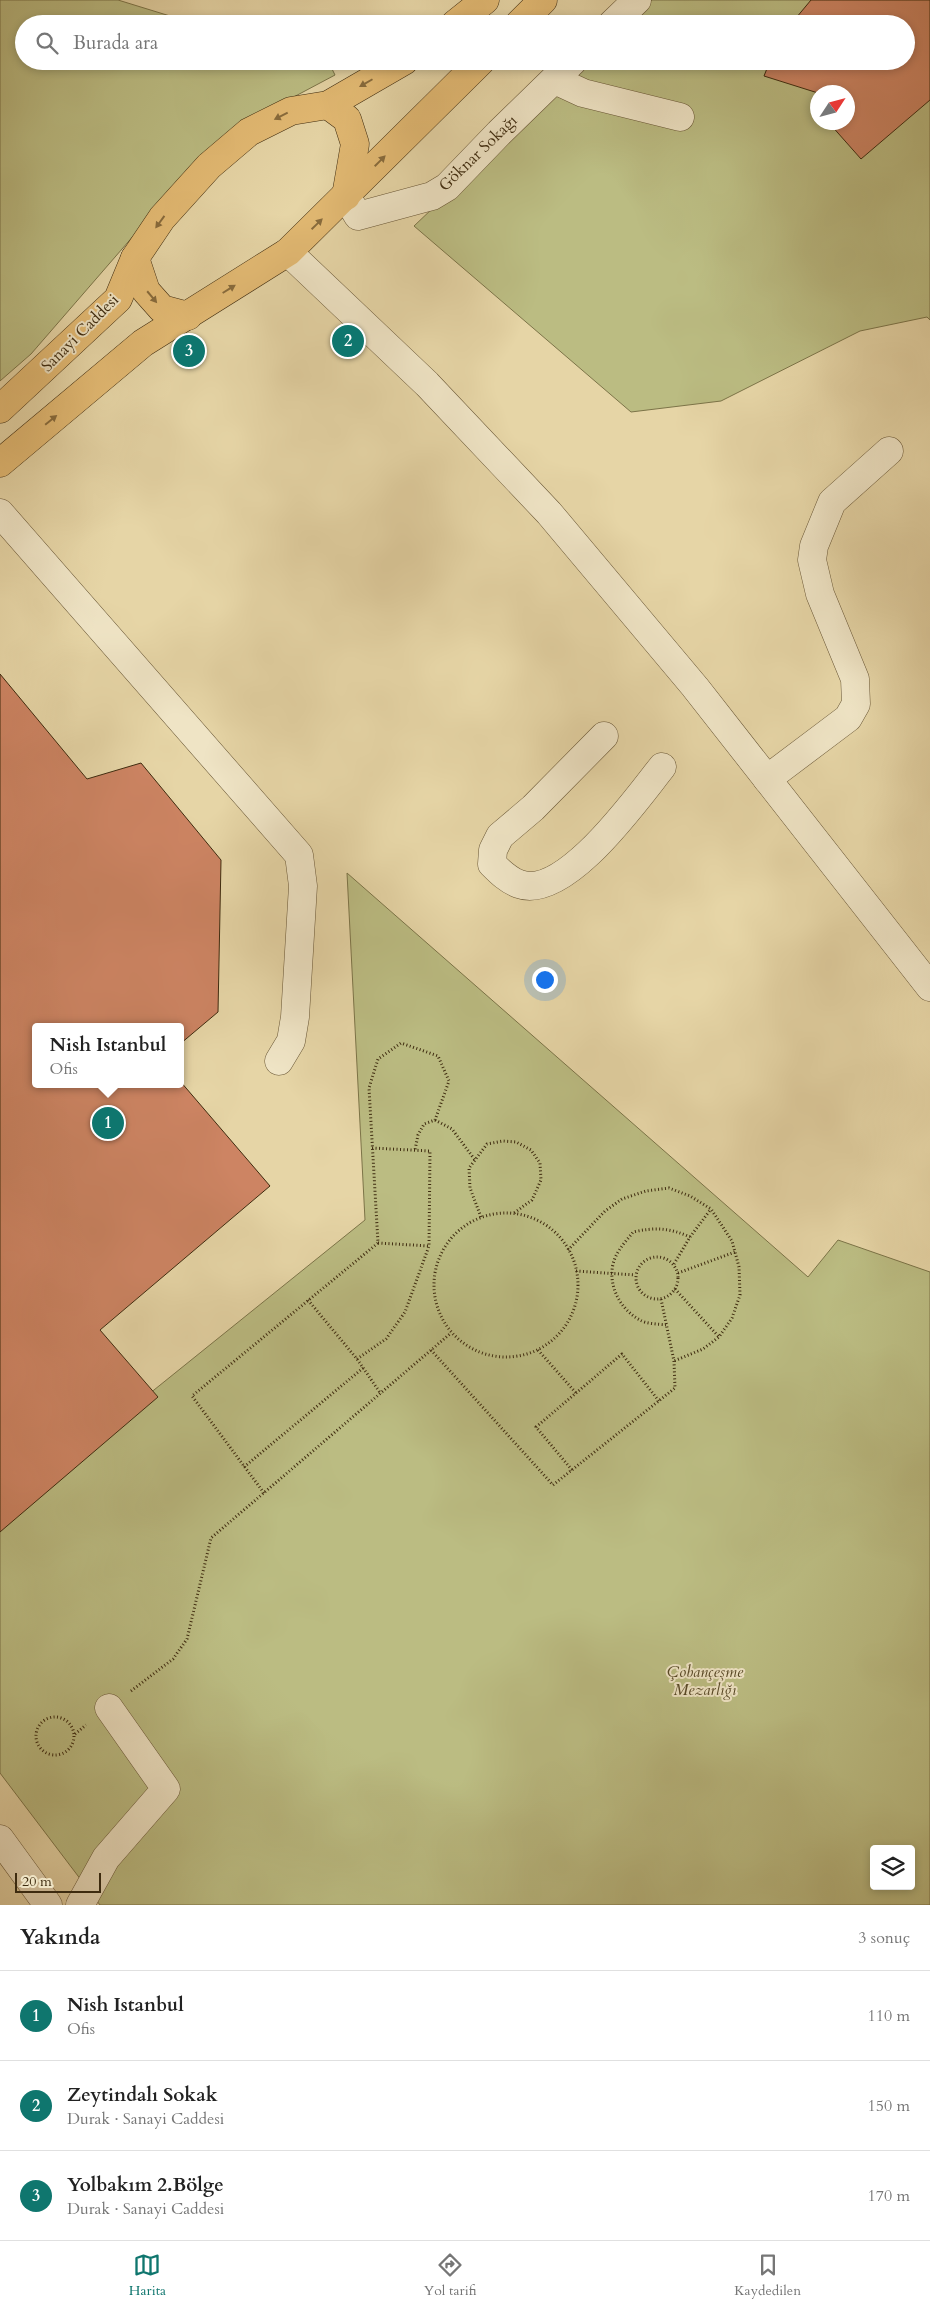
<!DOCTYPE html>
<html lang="tr">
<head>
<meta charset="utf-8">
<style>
  body { margin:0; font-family:Cardo,serif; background:#f6f6f6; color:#222 }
  .controls { position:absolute; right:15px; bottom:15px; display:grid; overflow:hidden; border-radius:5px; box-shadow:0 2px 8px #0003 }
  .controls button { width:45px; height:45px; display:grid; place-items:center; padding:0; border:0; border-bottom:1px solid #e0e0e0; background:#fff; color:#222; font:25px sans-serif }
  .compass { position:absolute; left:810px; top:85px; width:45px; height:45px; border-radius:50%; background:#fff; box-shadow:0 2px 8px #0003; rotate:54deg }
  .scale { position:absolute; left:15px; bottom:12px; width:86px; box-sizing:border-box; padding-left:5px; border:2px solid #3e2b0f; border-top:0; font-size:14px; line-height:18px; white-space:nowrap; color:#3e2b0f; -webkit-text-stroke:4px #efe4c5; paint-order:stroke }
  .you { position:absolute; left:544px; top:979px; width:18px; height:18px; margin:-12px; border:4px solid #fff; border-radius:50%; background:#1a73e8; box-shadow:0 0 0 8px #1a73e833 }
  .badge { display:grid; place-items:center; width:32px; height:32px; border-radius:50%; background:#0f766e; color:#fff; font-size:16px; font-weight:700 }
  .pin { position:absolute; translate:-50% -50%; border:2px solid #fff; box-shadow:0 1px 5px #0006 }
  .popup { position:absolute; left:32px; top:1023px; width:152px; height:65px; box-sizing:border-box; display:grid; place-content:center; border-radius:5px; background:#fff; filter:drop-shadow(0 1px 4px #0005); font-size:16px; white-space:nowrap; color:#767676 }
  .popup b { font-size:19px; color:#222 }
  .popup::after { content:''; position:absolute; left:50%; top:100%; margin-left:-10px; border:10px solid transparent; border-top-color:#fff }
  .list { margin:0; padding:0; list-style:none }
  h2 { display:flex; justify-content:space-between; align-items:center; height:65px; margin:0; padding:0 20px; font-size:21px }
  h2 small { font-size:16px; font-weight:400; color:#767676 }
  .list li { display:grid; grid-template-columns:32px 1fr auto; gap:15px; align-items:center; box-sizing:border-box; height:90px; padding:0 20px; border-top:1px solid #e0e0e0 }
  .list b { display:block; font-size:19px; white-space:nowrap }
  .list p { margin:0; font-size:16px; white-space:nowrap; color:#767676 }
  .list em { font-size:16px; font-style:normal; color:#767676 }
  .icon { flex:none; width:28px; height:28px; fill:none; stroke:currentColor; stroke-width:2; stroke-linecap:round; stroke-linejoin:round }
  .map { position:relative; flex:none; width:930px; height:1905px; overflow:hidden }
  .search { position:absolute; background:#fff; box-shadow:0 2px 8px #0003; left:15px; right:15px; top:15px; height:55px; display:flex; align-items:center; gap:12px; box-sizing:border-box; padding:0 18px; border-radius:28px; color:#767676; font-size:19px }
  .sheet { height:335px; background:#fff }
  nav { display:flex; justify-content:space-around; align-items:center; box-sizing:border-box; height:70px; border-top:1px solid #e0e0e0; background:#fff; font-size:14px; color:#767676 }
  nav a { display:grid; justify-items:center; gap:2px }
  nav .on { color:#0f766e }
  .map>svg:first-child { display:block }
  .green { fill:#bbbc82; stroke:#7c7448; fill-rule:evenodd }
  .building { fill:#cd8463; stroke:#3e2b0f }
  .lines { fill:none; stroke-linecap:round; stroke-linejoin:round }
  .minor-casing { stroke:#685635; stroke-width:29 }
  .major-casing { stroke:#3e2b0f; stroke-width:29 }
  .path { stroke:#3e2b0f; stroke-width:3; stroke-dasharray:1 2.5; stroke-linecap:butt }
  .minor { stroke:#efe4c5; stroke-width:28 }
  .major { stroke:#e3ba73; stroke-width:28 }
  .oneway { fill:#886b3c }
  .labels { text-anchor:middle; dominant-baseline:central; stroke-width:4; stroke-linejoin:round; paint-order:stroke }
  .street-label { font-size:16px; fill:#3e2b0f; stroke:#efe4c5 }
  .park-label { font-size:16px; font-style:italic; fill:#574826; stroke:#efe4c5 }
</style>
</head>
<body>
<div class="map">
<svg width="930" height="1905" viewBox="0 0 930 1905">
  <rect width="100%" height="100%" fill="#e6d5a6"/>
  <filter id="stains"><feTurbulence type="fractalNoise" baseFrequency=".004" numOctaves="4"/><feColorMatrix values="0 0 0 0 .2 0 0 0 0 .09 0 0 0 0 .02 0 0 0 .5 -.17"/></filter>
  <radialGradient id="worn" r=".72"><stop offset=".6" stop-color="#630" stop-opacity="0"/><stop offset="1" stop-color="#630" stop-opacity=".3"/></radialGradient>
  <g class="green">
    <polygon points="0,0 118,0 196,24 24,24 24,61 328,61 335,75 288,100 187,174 31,354 0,381"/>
    <path d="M652,0H930V320L927,317L860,331L721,401L631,412L414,226L588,61H906V24H627ZM818,92H848V122H818Z"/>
    <path d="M347,873L808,1277L838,1240L930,1272V1905H100L0,1773V1514L365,1220ZM874,1849H911V1886H874Z"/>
  </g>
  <g class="building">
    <polygon points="811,0 930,0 930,100 861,159 830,124 831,122 848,122 848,92 818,93 764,76 770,61 906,61 906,24 791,24"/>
    <polygon points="0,674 87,779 141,763 221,860 218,1012 180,1044 180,1027 36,1027 36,1084 180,1084 180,1081 270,1186 100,1330 158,1397 0,1532"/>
  </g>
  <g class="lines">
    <defs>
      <g id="minor">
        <polyline points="612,24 637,0"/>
        <polyline points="555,80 583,93 680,117"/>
        <polyline points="346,196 358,216 432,196 447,187 499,133 573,61"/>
        <polyline points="288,252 427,384 549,513 695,687 930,987"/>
        <polyline points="0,513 299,855 303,886 295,1017 291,1041 279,1061"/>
        <path d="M604,736L533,808L500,836L493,850L492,864C500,872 508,880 519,884C565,901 637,798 662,767"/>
        <polyline points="767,779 848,718 856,704 855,679 820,594 812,560 814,546 832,502 889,451"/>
        <polyline points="0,1839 48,1905"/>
        <polyline points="80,1905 106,1858 166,1789 109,1708"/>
      </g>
      <g id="major">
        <polyline points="455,24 485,0"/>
        <polyline points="519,24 543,0"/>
        <polyline points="328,105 347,119 355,144 346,196"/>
        <polyline points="135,258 146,291 162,309 188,316"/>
        <polyline points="0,409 118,299 135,258 162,218 209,166 249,132 291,111 328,105 404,61"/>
        <polyline points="0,463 143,343 288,252 481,61"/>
      </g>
    </defs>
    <use href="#minor" class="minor-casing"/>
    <use href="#major" class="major-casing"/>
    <g class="path">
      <polyline points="435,1120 452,1129 475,1160"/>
      <circle cx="506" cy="1285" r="72"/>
      <polyline points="481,1217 470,1188 469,1168 487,1144 503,1141 516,1142 531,1150 540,1163 541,1180 532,1200 514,1213"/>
      <polyline points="378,1243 429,1246"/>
      <polyline points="568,1250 605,1211 622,1199 646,1191 669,1188 690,1196 711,1209 732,1241 739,1267 740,1295 732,1318 719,1337 703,1349 674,1361"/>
      <circle cx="657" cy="1278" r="21"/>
      <polyline points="674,1264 690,1237 711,1209"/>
      <polyline points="576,1271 635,1275"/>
      <polyline points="678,1273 735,1252"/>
      <polyline points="675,1289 719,1337"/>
      <polyline points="308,1300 357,1359 381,1394"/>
      <path d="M666,1325C659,1324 646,1324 640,1320C617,1308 604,1277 617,1254C621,1246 628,1239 633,1232C655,1227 670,1228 690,1237"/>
      <polyline points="431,1350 553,1485 675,1388 674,1361 661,1299"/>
      <polyline points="538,1350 576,1393"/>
      <polyline points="357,1359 386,1339 405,1312 429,1246 430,1151 372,1148"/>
      <polyline points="244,1467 363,1368"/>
      <polyline points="572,1470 536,1427 622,1354 659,1401"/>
      <polyline points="264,1493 192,1396 378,1243 369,1088 378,1059 401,1043 438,1056 449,1081 435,1120 424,1124 418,1135 415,1150"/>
      <polyline points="131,1691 173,1659 187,1639 211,1538 451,1333"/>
      <circle cx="55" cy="1736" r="19"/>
      <polyline points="75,1734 86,1725"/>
    </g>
    <use href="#minor" class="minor"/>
    <use href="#major" class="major"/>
  </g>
  <defs><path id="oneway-solid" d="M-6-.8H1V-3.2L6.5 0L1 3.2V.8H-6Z" transform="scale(1.25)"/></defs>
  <g class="oneway">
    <use href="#oneway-solid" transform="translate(366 83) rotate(150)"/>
    <use href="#oneway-solid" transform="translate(281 116) rotate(153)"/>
    <use href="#oneway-solid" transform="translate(380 161) rotate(-45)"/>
    <use href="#oneway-solid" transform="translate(160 222) rotate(126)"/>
    <use href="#oneway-solid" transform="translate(317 224) rotate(-44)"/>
    <use href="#oneway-solid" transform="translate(229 289) rotate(-32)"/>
    <use href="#oneway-solid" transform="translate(152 297) rotate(50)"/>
    <use href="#oneway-solid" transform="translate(51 420) rotate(-39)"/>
  </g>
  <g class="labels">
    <g class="street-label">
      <text transform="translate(478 153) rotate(-44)">Göknar Sokağı</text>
      <text transform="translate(80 333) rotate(-45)">Sanayi Caddesi</text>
    </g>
    <g class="park-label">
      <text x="705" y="1672">Çobançeşme<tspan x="705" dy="18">Mezarlığı</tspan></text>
    </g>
  </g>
  <rect width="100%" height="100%" filter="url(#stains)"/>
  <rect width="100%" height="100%" fill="url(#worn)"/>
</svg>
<div class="controls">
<button><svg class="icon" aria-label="layers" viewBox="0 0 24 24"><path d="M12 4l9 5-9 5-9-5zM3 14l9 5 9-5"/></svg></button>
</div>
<svg class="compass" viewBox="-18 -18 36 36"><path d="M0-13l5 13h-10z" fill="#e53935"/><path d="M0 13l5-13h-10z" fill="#767676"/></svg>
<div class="scale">20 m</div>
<div class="you"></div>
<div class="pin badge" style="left:108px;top:1123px">1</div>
<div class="popup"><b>Nish Istanbul</b>Ofis</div>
<div class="pin badge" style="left:348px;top:341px">2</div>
<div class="pin badge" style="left:189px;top:351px">3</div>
<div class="search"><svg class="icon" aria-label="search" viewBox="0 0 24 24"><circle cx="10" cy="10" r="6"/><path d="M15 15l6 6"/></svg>Burada ara</div>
</div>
<section class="sheet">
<h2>Yakında<small>3 sonuç</small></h2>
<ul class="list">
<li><span class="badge">1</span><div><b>Nish Istanbul</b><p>Ofis</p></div><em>110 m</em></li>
<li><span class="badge">2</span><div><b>Zeytindalı Sokak</b><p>Durak · Sanayi Caddesi</p></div><em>150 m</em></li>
<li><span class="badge">3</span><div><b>Yolbakım 2.Bölge</b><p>Durak · Sanayi Caddesi</p></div><em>170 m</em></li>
</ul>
</section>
<nav>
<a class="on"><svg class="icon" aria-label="map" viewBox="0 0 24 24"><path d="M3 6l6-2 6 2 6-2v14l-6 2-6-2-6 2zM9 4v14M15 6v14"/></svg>Harita</a>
<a><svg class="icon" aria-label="directions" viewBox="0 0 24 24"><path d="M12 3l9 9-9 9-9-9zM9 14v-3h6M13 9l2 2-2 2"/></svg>Yol tarifi</a>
<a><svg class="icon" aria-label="saved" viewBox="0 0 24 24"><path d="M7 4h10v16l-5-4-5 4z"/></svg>Kaydedilen</a>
</nav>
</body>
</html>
